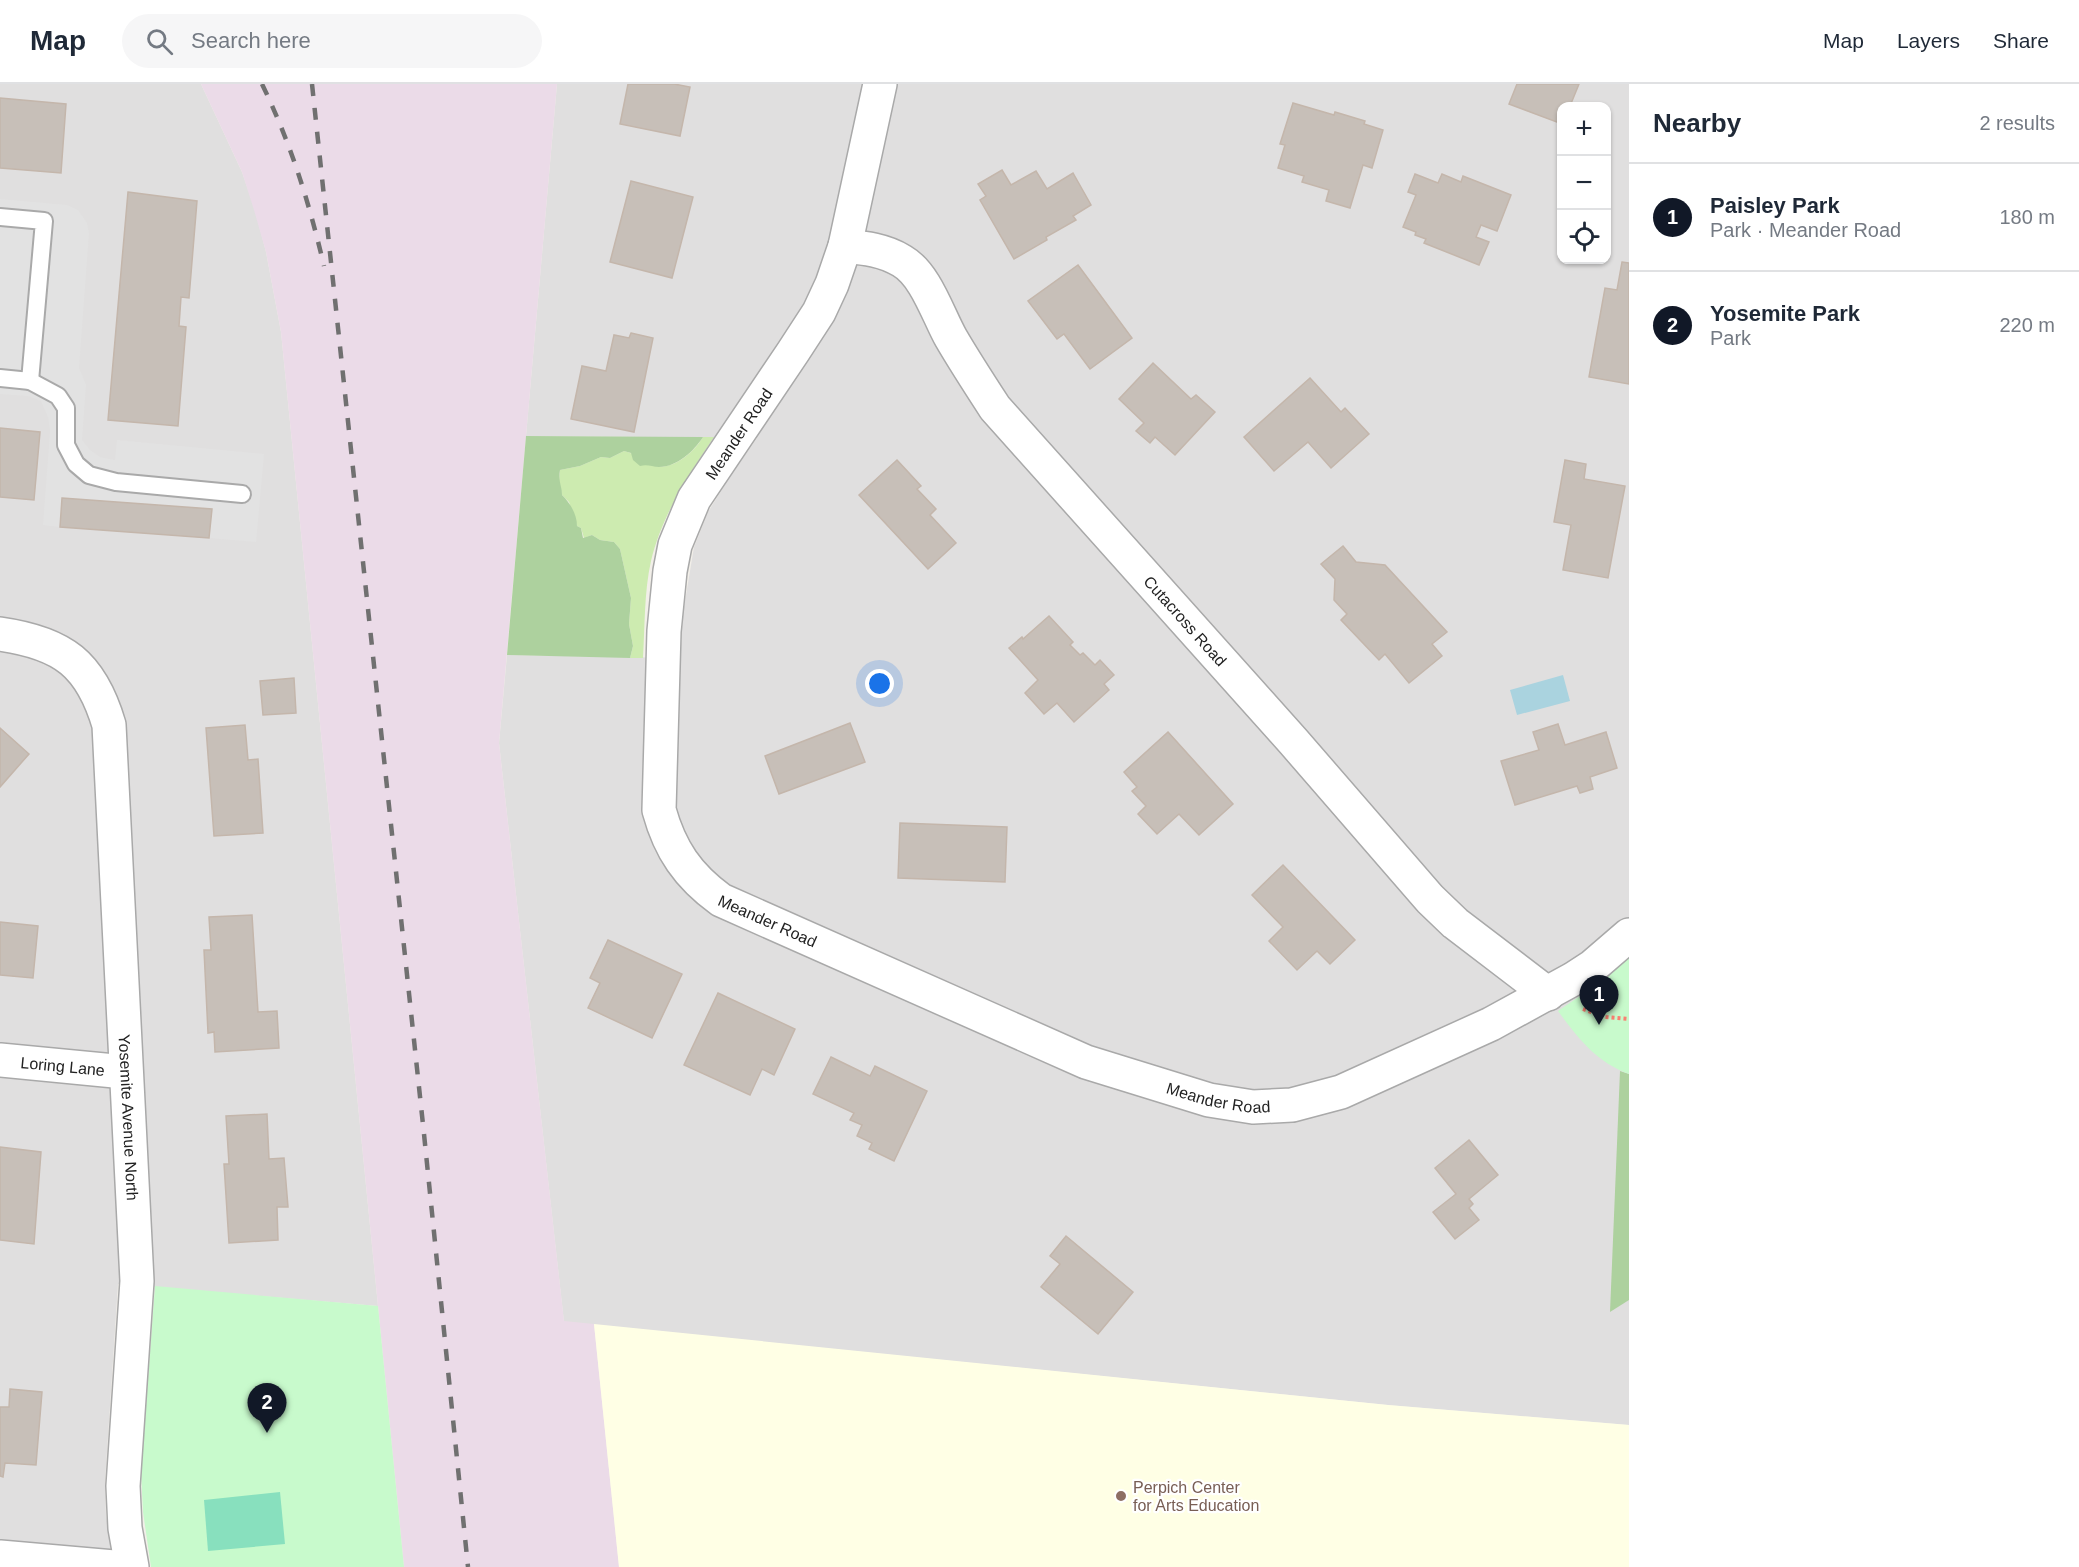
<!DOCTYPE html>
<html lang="en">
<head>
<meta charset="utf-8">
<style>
  body { margin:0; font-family:Arial,sans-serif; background:#f6f6f7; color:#1f2937 }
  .controls { position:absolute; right:18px; top:18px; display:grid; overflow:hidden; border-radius:12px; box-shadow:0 2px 4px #0004 }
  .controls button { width:54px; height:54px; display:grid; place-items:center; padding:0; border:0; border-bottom:2px solid #e0e1e3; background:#fff; color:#1f2937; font:30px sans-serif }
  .you { position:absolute; left:880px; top:600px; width:21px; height:21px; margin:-15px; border:4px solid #fff; border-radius:50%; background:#1a73e8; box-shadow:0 0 0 9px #1a73e833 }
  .badge { display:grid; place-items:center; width:39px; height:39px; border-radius:50%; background:#111827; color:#fff; font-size:20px; font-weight:700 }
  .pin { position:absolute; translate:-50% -50px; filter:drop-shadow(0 2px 3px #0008) }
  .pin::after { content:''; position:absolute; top:32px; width:21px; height:18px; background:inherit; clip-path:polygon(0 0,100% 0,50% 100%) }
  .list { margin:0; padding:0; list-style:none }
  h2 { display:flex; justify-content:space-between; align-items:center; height:78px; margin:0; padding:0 24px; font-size:26px }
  h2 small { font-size:20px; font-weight:400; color:#747a83 }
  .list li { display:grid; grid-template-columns:39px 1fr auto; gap:18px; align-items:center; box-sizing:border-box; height:108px; padding:0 24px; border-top:2px solid #e0e1e3 }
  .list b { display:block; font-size:22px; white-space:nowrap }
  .list p { margin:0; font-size:20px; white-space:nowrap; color:#747a83 }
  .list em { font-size:20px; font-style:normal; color:#747a83 }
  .icon { flex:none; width:33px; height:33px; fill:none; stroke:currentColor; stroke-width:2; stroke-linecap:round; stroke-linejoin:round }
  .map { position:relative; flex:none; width:1629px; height:1483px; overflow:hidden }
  header { display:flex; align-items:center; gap:36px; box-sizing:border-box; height:84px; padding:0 30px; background:#fff; border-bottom:2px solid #e0e1e3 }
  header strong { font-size:28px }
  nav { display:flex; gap:33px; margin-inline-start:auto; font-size:21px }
  .search { width:420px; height:54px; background:#f6f6f7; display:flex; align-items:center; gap:15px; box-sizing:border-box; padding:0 21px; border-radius:33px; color:#747a83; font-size:22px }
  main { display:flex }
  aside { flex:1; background:#fff }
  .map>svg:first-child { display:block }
  .residential { fill:#e0dfdf; fill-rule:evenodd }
  .industrial { fill:#ebdbe8 }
  .education { fill:#ffffe5 }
  .grass { fill:#cdebb0 }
  .forest { fill:#add19e }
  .park { fill:#c8facc }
  .pitch { fill:#88e0be }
  .parking { fill:#e2e2e2 }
  .water { fill:#aad3df }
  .building { fill:#c7bfb8; stroke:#c4b6ab; stroke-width:1.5 }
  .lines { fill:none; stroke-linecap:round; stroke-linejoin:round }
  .lane-casing { stroke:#a9a9a9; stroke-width:20 }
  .street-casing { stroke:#a9a9a9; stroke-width:36 }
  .path { stroke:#fa8072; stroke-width:4; stroke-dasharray:3 3; stroke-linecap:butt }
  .lane { stroke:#fff; stroke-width:16 }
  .street { stroke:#fff; stroke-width:33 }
  .rail { stroke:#707070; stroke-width:4.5; stroke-dasharray:12 12; stroke-linecap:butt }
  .education-dot { fill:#8d6e63; stroke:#fff; stroke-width:2 }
  .labels { text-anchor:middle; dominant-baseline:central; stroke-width:4.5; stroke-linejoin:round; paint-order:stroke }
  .street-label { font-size:16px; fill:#222; stroke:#fff }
  .education-label { font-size:16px; fill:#785e54; stroke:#fff; text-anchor:start }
</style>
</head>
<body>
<header>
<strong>Map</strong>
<div class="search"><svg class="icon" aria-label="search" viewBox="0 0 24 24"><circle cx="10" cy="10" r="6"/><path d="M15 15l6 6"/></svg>Search here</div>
<nav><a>Map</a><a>Layers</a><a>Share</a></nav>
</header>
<main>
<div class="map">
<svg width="1629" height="1483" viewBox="0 0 1629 1483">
  <rect width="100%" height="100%" fill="#f2efe9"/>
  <g class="residential">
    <polygon points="0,0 201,0 242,88 255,126 266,168 281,248 378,1222 118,1200 105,1398 106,1431 114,1483 0,1483"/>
    <path d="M557,0H1629V1341L1388,1321L564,1238L499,659L507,571L680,574L683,529L694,463L708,428L729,394L757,354L526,352ZM1562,22H1606V176H1562Z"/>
  </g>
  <polygon class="industrial" points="201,0 557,0 499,659 564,1237 594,1240 619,1483 404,1483 281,248 266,168 254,126 242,88"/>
  <polygon class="education" points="594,1240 1388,1321 1629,1341 1629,1483 619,1483"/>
  <path class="grass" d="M703,353H714C688,392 662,431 651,477C644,508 645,542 643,574H630L633,562L629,540L631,514L620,465L614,458L600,456L592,451L584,454L581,444L577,442L569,418L562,411L559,397L560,386L580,382L601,373L610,374L624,367C634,369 640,376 649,380C669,390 693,370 703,353Z"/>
  <g class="forest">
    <path d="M526,352L703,353C694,367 677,383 659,383C652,383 648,380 640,382L633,376L631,369L624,367L610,374L601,373L580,382L560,386C558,398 562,402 562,411C570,419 577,430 577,442L581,444L583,454L592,451L600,456L614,458L620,465L631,514L629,540L633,562L630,574L507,571Z"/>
    <polygon points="1620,987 1629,990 1629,1216 1610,1228"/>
  </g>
  <g class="park">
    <path d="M1629,871V990C1596,978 1578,954 1558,927L1593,903Z"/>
    <polygon points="155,1202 378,1222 404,1483 151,1483 143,1428 141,1389"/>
  </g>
  <polygon class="pitch" points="280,1408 285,1460 208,1467 204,1416"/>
  <polygon class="parking" points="0,115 67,121 78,126 87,139 89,149 79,284 86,301 82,356 90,366 100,373 115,376 117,356 264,370 256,458 209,454 211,425 62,414 60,443 43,441 50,348 48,333 41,317 28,312 0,310"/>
  <polygon class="water" points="1563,591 1570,617 1517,631 1510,606"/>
  <g class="building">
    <polygon points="628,0 674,0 690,3 680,52 620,40"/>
    <polygon points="1517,0 1579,0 1570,22 1562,22 1562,40 1509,20"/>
    <polygon points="0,14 66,20 61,89 0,84"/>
    <polygon points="1293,19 1334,31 1335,28 1365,37 1364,40 1383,46 1372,84 1363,81 1350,124 1326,117 1329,106 1302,98 1304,92 1278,84 1285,61 1280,60"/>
    <polygon points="1002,86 1011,101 1036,87 1047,105 1073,89 1091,121 1073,132 1076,136 1046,153 1047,156 1014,175 980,116 986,112 978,100"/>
    <polygon points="1415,90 1438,99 1442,90 1461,98 1463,92 1511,111 1497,147 1481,141 1476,153 1489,158 1479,181 1424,159 1426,155 1415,151 1416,148 1403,143 1416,111 1408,108"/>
    <polygon points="631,97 693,113 672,194 610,178"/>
    <polygon points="128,108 197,117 189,214 181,213 179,242 186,243 178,342 108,336"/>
    <polygon points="1622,178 1629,179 1629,300 1589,293 1605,204 1617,206"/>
    <polygon points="1078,181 1132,254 1090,285 1064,250 1057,255 1028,217"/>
    <polygon points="631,249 653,254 634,348 571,335 582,282 606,287 614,251 629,254"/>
    <polygon points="1153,279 1191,315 1196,311 1215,328 1175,371 1155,353 1150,359 1136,347 1144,339 1119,315"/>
    <polygon points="1310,294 1341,328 1345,324 1369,350 1331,384 1308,358 1274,387 1244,353"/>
    <polygon points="0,344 40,348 34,416 0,413"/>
    <polygon points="897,376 921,402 917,405 936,425 930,431 956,459 928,485 859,411"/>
    <polygon points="1565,376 1586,380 1584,395 1625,402 1608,494 1563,486 1571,441 1554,438"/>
    <polygon points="62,414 212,425 209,454 60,443"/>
    <polygon points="1343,462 1356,478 1385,481 1447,548 1432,560 1442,572 1409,599 1385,570 1379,576 1341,536 1347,530 1334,516 1335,495 1321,480"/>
    <polygon points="1049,532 1073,558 1070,561 1080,571 1083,569 1095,581 1100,576 1114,591 1104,600 1109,606 1074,638 1057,619 1044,630 1025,609 1038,596 1009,564 1022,553 1023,555"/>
    <polygon points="294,594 296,629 263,631 260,597"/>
    <polygon points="850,639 865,678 779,710 765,672"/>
    <polygon points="1558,640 1565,661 1606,648 1617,684 1590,693 1593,705 1580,709 1577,702 1515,721 1501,677 1539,666 1533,648"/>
    <polygon points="245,641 248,676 258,675 263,749 214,752 206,644"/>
    <polygon points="0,644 29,670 0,703"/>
    <polygon points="1168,648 1233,720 1199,751 1179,730 1157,750 1138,730 1146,722 1132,707 1137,703 1124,688"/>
    <polygon points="900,739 1007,743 1005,798 898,794"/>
    <polygon points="1283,781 1355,856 1330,880 1317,867 1297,886 1269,857 1283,843 1252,811"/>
    <polygon points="252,831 258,928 277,927 279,964 215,968 214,948 208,949 204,866 211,866 209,833"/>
    <polygon points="0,838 38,842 33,894 0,891"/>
    <polygon points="608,856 682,890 652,954 588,924 600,899 590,894"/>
    <polygon points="718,909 795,945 774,991 762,985 750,1011 684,981"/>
    <polygon points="831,973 870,992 875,982 927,1007 894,1077 869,1065 872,1059 857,1052 862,1041 850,1036 854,1029 813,1010"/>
    <polygon points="267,1030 269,1075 284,1074 288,1123 277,1123 278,1156 229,1159 224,1080 229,1080 226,1032"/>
    <polygon points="1469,1056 1498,1091 1469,1115 1473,1120 1469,1124 1479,1136 1455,1155 1433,1128 1456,1110 1435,1084"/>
    <polygon points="0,1063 41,1068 34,1160 0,1156"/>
    <polygon points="1066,1152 1133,1208 1098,1250 1041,1203 1060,1180 1050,1172"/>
    <polygon points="10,1305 42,1308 36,1381 5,1379 3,1393 0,1392 0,1323 9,1323"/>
  </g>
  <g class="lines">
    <defs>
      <g id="lane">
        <polyline points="0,133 44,137 30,297 0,294"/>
        <polyline points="30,297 58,312 66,324 66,361 76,380 89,391 116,398 242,410"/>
      </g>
      <g id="street">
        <path id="s1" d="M880,0L845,162L832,200L819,228L793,268L694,415L675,461L670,487L664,547L659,726C670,766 688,792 721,816L1086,978L1209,1016L1253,1023L1292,1021L1341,1008L1491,940L1573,895L1593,882L1629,851"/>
        <path id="s2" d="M845,162C865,164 884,166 902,177C926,191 938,231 951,254C965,278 980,301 995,324L1293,657L1430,815L1455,839L1548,910"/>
        <path id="s3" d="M0,550C63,559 91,580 109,641L137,1197L123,1402L125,1444L132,1483"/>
        <path id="s4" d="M0,976L125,988"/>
        <polyline points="0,1473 114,1483"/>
      </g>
    </defs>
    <use href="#lane" class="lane-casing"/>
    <use href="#street" class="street-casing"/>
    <polyline class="path" points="1583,925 1604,933 1629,935"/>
    <use href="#lane" class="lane"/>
    <use href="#street" class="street"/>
    <g class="rail">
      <path d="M262,0C291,60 309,118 324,182"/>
      <polyline points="312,0 424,1050 468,1483"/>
    </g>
  </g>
  <circle class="education-dot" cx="1121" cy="1412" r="6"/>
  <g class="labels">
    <g class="street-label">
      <text transform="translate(739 350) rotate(-56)">Meander Road</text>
      <text stroke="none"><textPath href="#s2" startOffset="520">Cutacross Road</textPath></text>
      <text stroke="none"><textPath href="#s1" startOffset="940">Meander Road</textPath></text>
      <text stroke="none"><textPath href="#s4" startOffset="63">Loring Lane</textPath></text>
      <text stroke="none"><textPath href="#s1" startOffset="1426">Meander Road</textPath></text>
      <text stroke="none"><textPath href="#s3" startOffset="546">Yosemite Avenue North</textPath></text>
    </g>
    <g class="education-label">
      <text x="1133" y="1403">Perpich Center<tspan x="1133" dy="18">for Arts Education</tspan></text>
    </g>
  </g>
</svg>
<div class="controls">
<button>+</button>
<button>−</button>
<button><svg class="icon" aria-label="locate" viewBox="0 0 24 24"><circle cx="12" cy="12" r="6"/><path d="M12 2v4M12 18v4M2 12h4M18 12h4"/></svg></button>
</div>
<div class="you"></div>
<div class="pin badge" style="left:1599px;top:941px">1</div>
<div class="pin badge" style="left:267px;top:1349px">2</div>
</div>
<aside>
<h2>Nearby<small>2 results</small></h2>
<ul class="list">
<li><span class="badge">1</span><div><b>Paisley Park</b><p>Park · Meander Road</p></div><em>180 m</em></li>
<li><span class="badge">2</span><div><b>Yosemite Park</b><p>Park</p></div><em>220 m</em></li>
</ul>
</aside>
</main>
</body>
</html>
